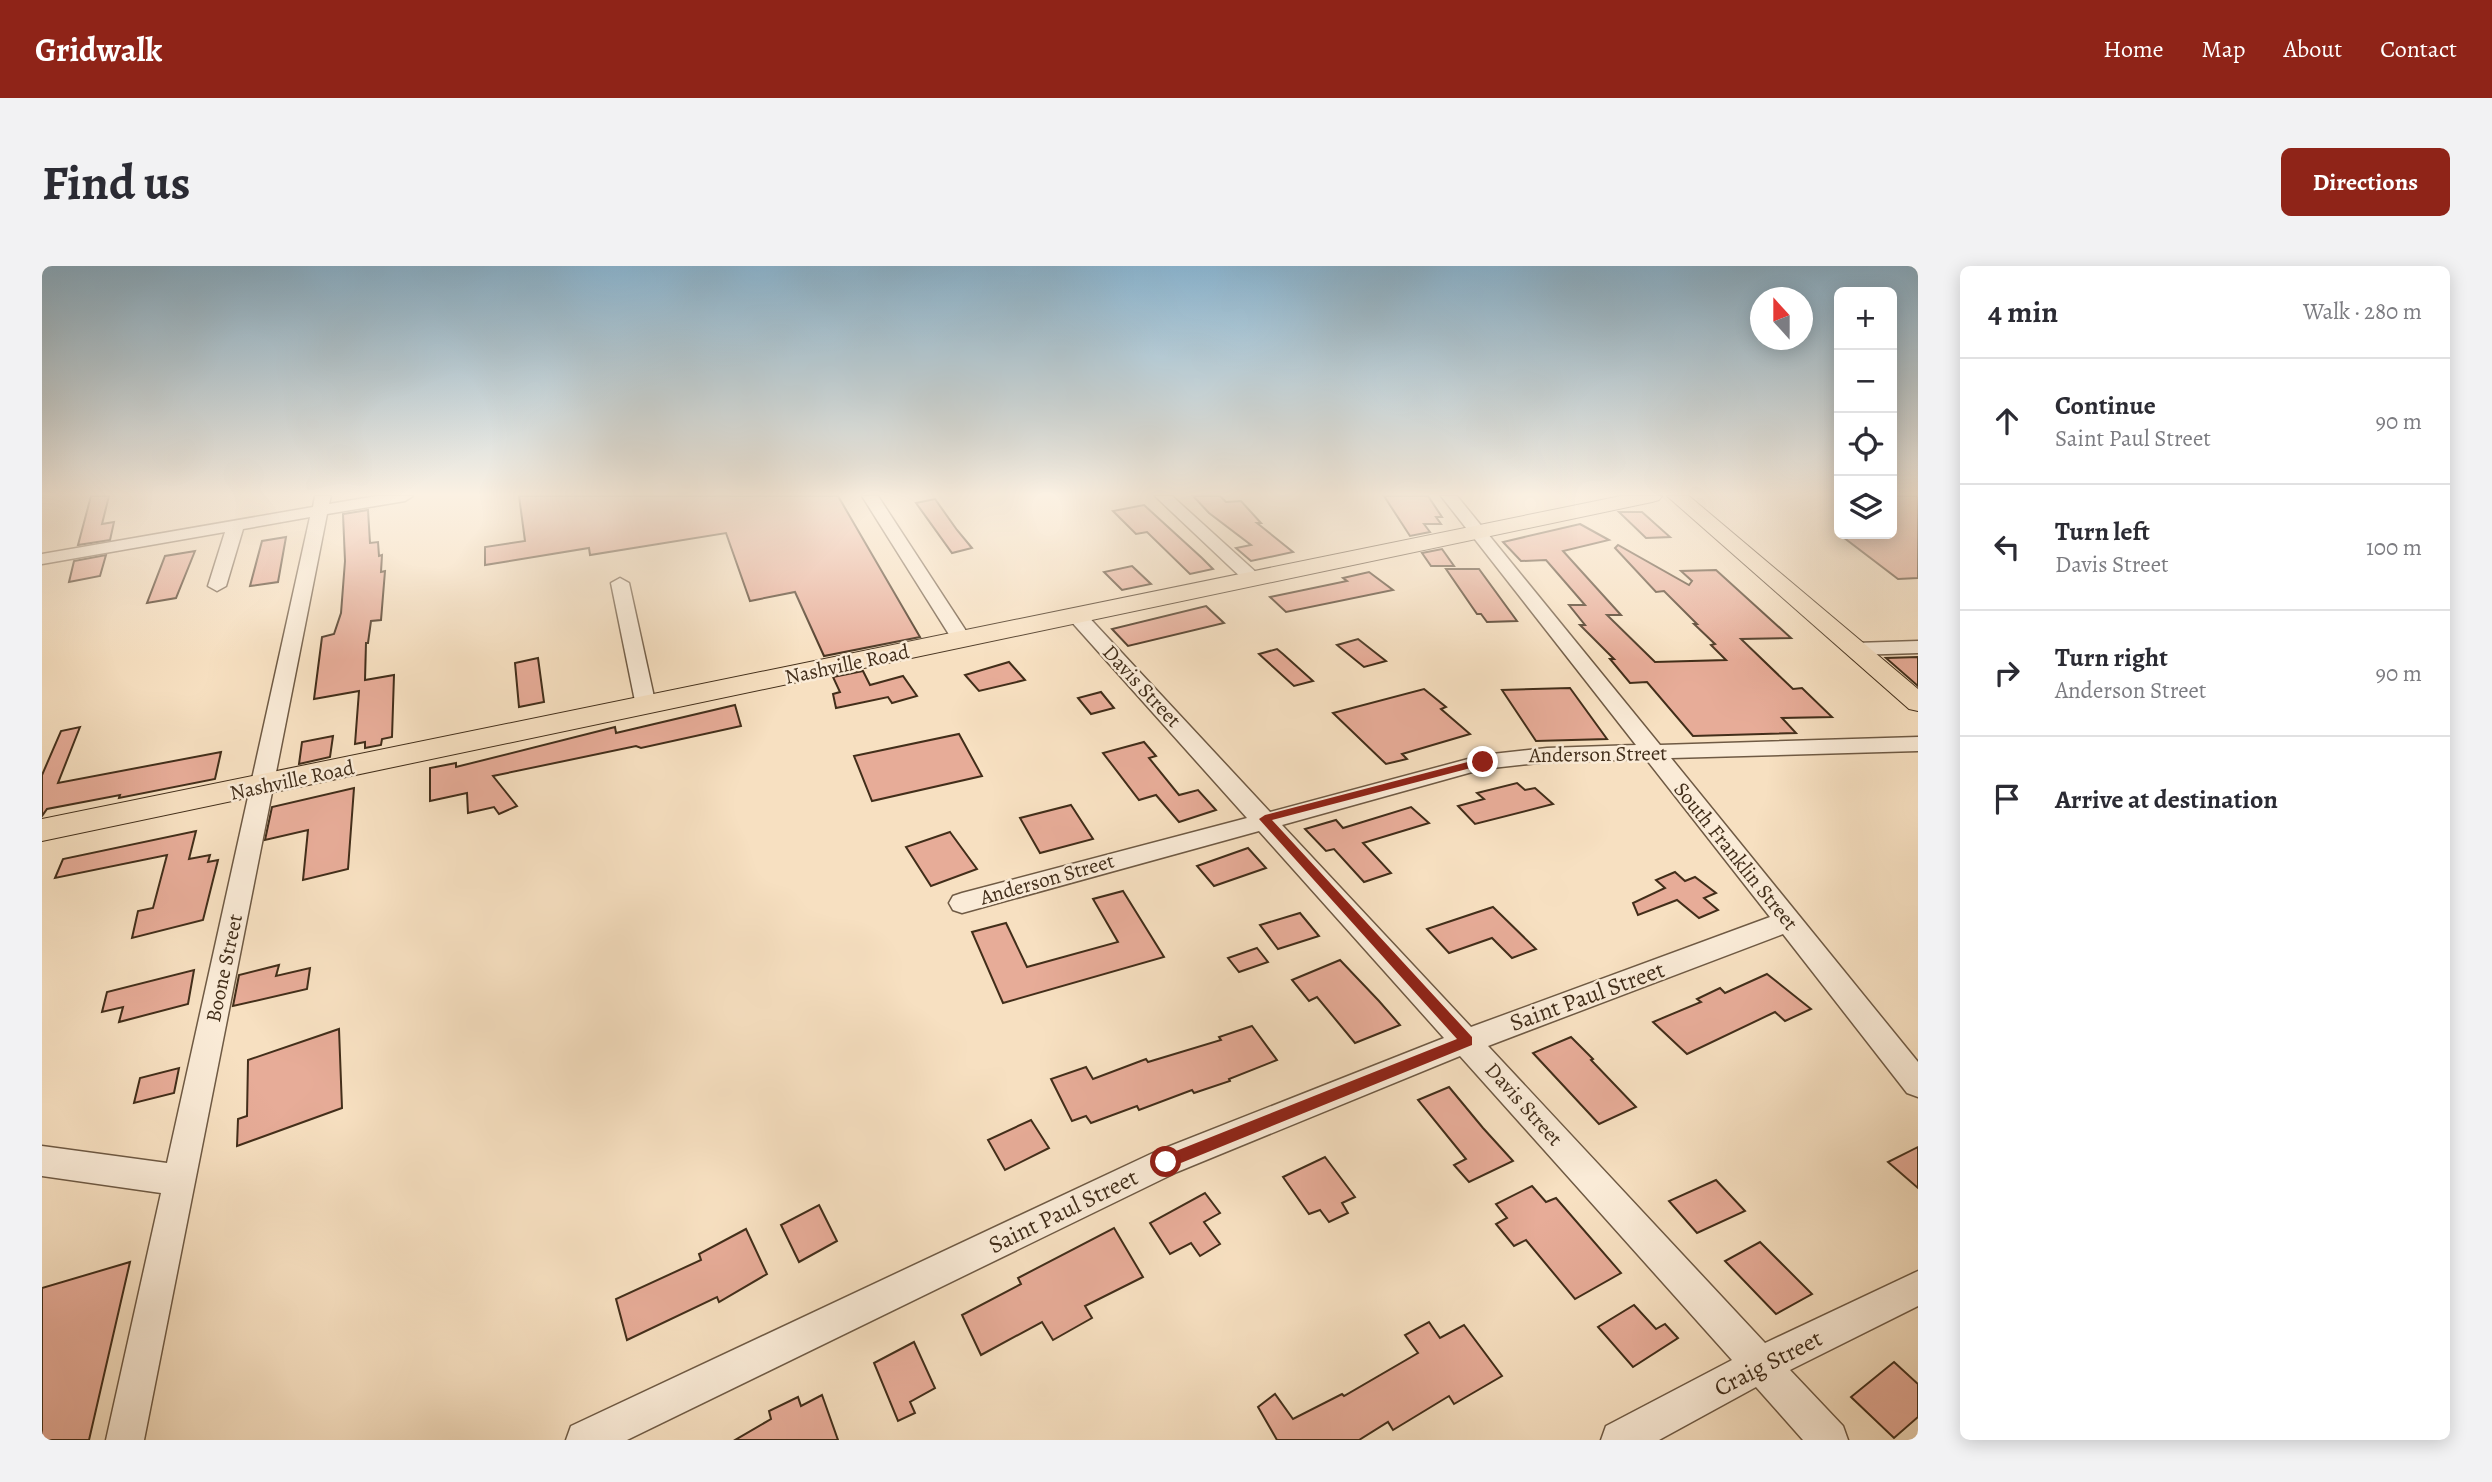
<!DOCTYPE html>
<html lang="en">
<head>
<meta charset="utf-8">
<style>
  body { margin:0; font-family:Alegreya,serif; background:#f2f2f3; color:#2b2b33 }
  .controls { position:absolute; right:21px; top:21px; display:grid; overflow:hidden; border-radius:10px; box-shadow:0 4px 18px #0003 }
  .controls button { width:63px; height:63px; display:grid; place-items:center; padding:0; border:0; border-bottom:2px solid #e1e1e2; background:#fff; color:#2b2b33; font:35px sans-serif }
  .compass { position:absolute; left:1708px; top:21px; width:63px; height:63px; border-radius:50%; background:#fff; box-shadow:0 4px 18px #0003; rotate:339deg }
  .stop { position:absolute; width:21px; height:21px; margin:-16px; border:5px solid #8f2418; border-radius:50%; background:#fff }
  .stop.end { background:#8f2418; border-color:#fff; box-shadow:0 2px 7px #0008 }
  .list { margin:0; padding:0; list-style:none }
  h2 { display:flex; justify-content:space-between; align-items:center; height:91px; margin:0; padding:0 28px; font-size:30px }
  h2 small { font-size:23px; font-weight:400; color:#7c7c81 }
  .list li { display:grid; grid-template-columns:46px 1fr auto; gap:21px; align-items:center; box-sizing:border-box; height:126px; padding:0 28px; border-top:2px solid #e1e1e2 }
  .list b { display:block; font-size:26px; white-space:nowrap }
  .list p { margin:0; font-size:23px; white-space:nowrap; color:#7c7c81 }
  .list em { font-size:23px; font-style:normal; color:#7c7c81 }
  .icon { flex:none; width:38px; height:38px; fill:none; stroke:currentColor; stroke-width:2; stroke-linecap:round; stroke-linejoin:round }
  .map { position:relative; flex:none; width:1876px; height:1174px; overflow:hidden; border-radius:10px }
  header { display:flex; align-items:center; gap:42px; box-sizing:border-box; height:98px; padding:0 35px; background:#8f2418; color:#fff }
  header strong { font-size:33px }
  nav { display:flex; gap:38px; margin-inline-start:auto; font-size:24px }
  .intro { display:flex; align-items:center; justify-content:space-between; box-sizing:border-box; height:168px; padding:0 42px }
  h1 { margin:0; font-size:49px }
  .button { padding:18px 32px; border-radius:10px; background:#8f2418; color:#fff; font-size:24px; font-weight:700 }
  main { display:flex; gap:42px; padding:0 42px }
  aside { flex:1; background:#fff; border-radius:10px; box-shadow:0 4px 18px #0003 }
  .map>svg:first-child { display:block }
  .building { fill:#e7ac98; stroke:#422e1a; stroke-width:2 }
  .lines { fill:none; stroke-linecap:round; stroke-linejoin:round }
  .minor-casing { stroke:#6f5a44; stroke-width:3 }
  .major-casing { stroke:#422e1a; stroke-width:2 }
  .minor { fill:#faebd7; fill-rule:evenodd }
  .major { fill:#f7e0c1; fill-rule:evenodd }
  .route { fill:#8f2418 }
  .labels { text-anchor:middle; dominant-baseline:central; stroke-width:5; stroke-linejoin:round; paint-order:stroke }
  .street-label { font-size:21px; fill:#422e1a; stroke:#faebd7 }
  .near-street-label { font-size:24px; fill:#422e1a; stroke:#faebd7 }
</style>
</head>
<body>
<header>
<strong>Gridwalk</strong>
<nav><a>Home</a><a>Map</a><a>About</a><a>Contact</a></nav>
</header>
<div class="intro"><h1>Find us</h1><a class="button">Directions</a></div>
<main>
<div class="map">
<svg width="1876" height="1174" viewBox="0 0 1876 1174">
  <rect width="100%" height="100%" fill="#f7e0c1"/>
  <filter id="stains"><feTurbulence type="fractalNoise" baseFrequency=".00286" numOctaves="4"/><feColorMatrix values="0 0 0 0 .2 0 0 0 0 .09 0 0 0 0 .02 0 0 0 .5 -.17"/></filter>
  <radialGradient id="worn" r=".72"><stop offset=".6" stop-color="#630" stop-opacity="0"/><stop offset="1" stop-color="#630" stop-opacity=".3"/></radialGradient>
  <g class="building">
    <polygon points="49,230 67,230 60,258 72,256 68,274 36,279"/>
    <polygon points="477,230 796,230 878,371 782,390 753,326 708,335 684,267 548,289 547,282 443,299 443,281 483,275"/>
    <polygon points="1151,230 1178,230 1184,236 1199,235 1219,257 1215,257 1251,286 1209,295 1194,282 1209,279 1167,247"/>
    <polygon points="1342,230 1386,230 1400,251 1394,251 1399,258 1382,258 1388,266 1368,270"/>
    <polygon points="1850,230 1876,230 1876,312 1856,313 1797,268 1850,268"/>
    <polygon points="893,233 915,264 930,282 910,287 874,237"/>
    <polygon points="1102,239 1160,292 1171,303 1148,308 1105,266 1094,268 1071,245"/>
    <polygon points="326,244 328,277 336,276 337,290 340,289 339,306 343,305 339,354 329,355 326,377 324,377 323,414 352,409 350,471 340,473 339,479 323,482 323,476 313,478 317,425 272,433 280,371 292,368 299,347 303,295 301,248"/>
    <polygon points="1577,246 1600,246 1628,271 1604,272"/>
    <polygon points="1538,258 1567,274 1521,285 1579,349 1565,349 1613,396 1684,394 1669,379 1673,378 1652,358 1655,358 1622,325 1614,326 1573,282 1576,279 1647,319 1650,315 1639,305 1674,304 1749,372 1699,373 1751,423 1760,422 1790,451 1740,452 1754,467 1651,470 1605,416 1588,417 1568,393 1572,393 1538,359 1543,359 1527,339 1543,339 1504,294 1479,295 1461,276"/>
    <polygon points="244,271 236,316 208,320 220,275"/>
    <polygon points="1400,283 1412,300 1389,300 1380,287"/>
    <polygon points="153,285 134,332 105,337 123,290"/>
    <polygon points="64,289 58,310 27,316 32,295"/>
    <polygon points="1090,300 1109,318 1080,324 1062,306"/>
    <polygon points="1404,303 1437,303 1475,355 1445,356 1439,348 1435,348"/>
    <polygon points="1327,306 1351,324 1244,346 1228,331 1305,315 1301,312"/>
    <polygon points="1164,340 1182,357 1086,380 1070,363"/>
    <polygon points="1316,373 1344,395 1322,401 1295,379"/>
    <polygon points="1235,383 1241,388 1271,415 1252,420 1217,388"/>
    <polygon points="1876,391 1876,420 1844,392"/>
    <polygon points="496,392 502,436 477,441 473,397"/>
    <polygon points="967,396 983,414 937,425 923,409"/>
    <polygon points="821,405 828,419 861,410 875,430 850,437 846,431 794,442 791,428 798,426 791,411"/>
    <polygon points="1528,422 1565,473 1494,475 1460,424"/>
    <polygon points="1382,423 1404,441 1399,443 1428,468 1360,488 1365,493 1344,498 1291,447"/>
    <polygon points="1059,426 1072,442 1049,448 1036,432"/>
    <polygon points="693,439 699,460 599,482 594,480 451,510 475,540 457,548 452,541 426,547 425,527 388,535 388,502 414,497 414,501 573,461 574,467"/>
    <polygon points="38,461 16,517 179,486 173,513 77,532 78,529 5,543 0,550 0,509 19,465"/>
    <polygon points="917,468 940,510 830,535 812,490"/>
    <polygon points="291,470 288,491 257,498 260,476"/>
    <polygon points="1102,476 1114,490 1107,492 1137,529 1156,524 1174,544 1137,556 1114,529 1097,534 1061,487"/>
    <polygon points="1475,517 1483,524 1493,522 1511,538 1433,558 1416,540 1442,533 1435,527"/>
    <polygon points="312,522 306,603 261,614 266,564 223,574 230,541"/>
    <polygon points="1029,539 1051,573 998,587 978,552"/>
    <polygon points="1369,541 1387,557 1321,577 1349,607 1322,616 1292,583 1284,585 1263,563 1294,554 1301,562"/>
    <polygon points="154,565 147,593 168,589 166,596 176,594 161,654 90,672 96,645 111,642 125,589 13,612 21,593"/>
    <polygon points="908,566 935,603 889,620 864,581"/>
    <polygon points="1206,582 1224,602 1172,620 1155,600"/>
    <polygon points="1633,606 1643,615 1653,611 1674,627 1662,632 1676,644 1657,652 1635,634 1596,649 1591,637 1623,622 1614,614"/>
    <polygon points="1081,625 1122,691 961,737 930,666 964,657 985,701 1076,676 1051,633"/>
    <polygon points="1451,641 1494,683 1470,692 1450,672 1407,687 1385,663"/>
    <polygon points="1258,647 1277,670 1236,683 1218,659"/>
    <polygon points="1215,682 1226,696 1197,706 1186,692"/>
    <polygon points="1298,694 1337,735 1358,759 1313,777 1275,731 1267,735 1250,714"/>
    <polygon points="237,699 234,710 268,702 265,723 191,740 197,709"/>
    <polygon points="152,704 146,738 77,756 81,741 60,746 65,726"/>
    <polygon points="1725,708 1769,743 1743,755 1733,746 1645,788 1611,756 1659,736 1655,733 1678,722 1683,727"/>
    <polygon points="1210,760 1235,794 1187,813 1188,815 1152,827 1150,824 1097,844 1095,840 1049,857 1044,850 1030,855 1009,813 1044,801 1051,813 1104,793 1106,796 1179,774 1177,771"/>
    <polygon points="297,763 300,842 195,880 196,853 205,850 206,794"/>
    <polygon points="1529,771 1551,793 1549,794 1594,841 1557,858 1491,787"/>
    <polygon points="137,802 132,827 92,837 98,812"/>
    <polygon points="1407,821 1441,862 1471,895 1427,916 1412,899 1424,893 1376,834"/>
    <polygon points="989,854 1007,882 963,904 946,874"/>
    <polygon points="1876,881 1876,922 1846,896"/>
    <polygon points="1283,891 1313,931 1300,937 1306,947 1287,956 1278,944 1267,948 1241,911"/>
    <polygon points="1674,914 1703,945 1655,967 1627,935"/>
    <polygon points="1490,920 1504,936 1514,932 1579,1007 1533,1033 1484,974 1472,980 1454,958 1465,952 1454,938"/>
    <polygon points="1163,927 1178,947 1162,956 1178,978 1158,990 1149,977 1128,988 1108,957"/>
    <polygon points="777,939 795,975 757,996 739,959"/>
    <polygon points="1072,962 1101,1011 1043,1040 1050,1052 1011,1074 1000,1056 939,1089 920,1049 979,1018 976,1012"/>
    <polygon points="704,963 725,1008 677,1036 675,1031 585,1074 574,1033 659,994 657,988"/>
    <polygon points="1718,976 1770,1028 1734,1048 1683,995"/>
    <polygon points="88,996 47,1174 0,1174 0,1022"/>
    <polygon points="1592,1039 1614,1063 1623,1058 1636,1072 1591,1101 1556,1061"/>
    <polygon points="1387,1056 1398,1072 1422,1059 1460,1110 1412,1138 1407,1130 1351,1164 1346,1156 1317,1174 1235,1174 1216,1141 1233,1128 1251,1153 1300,1128 1302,1130 1376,1087 1363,1069"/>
    <polygon points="872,1076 893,1122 868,1136 873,1147 856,1155 832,1097"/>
    <polygon points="1852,1096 1876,1118 1876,1151 1852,1172 1809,1131"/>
    <polygon points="780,1129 796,1174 693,1174 729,1153 727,1145 756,1131 759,1140"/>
  </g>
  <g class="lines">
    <defs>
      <g id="minor">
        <polygon points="273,230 289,230 287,238 335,230 371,230 363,235 285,248 102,1174 64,1174 119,927 0,910 0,880 125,897 268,251 201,263 184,320 175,325 166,320 183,266 0,298 0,288 271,241"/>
        <polygon points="820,230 836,230 930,374 927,378 913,378"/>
        <polygon points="1113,230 1130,230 1216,308 1219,312 1216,316 1204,316"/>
        <path d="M1399,230H1415L1618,479L1876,471V485L1629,492L1876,796V831L1865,827L1741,668L1446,780L1723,1077L1876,1005V1040L1748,1104L1801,1160L1806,1174H1761L1714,1121L1617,1174H1559L1564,1160L1690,1094L1418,790L1135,906L585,1174H524L529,1160L1113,886L1402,772L1217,565L920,647L911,644L907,637L911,630L920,627L1205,552L1027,353L1025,349L1027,345H1041L1228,546L1441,489L1505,482L1594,479ZM1604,493L1728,651L1429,761L1240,559L1441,503L1505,496Z"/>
        <polygon points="578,312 587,317 614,440 611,444 597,444 594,440 569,317"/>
        <polygon points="1876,375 1876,387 1813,389 1803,383 1813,377"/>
      </g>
      <g id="major">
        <polygon points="1579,230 1620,230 1617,234 1610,236 0,575 0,553"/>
        <polygon points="1625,230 1647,230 1876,423 1876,445 1867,443"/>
      </g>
    </defs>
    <use href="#minor" class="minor-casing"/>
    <use href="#major" class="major-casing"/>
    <use href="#minor" class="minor"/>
    <use href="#major" class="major"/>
  </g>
  <linearGradient id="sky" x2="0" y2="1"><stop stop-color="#8ab7d4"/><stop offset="0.58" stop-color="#fbf1e3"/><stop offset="1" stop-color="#fbf1e3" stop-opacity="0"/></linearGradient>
  <rect width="1876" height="394" fill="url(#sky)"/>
  <polygon class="route" points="1441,492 1446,496 1444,498 1230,554 1430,771 1430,779 1129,901 1119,901 1116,896 1119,891 1415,773 1217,553 1223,549"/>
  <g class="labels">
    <g class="street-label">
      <text transform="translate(805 398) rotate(-12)">Nashville Road</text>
      <text transform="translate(1100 420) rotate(47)">Davis Street</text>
      <text transform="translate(1556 488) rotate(-1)">Anderson Street</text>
      <text transform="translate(250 514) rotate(-12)">Nashville Road</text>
      <text transform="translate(1694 590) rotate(51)">South Franklin Street</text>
      <text transform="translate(1005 613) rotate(-16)">Anderson Street</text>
      <text transform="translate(182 702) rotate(-78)">Boone Street</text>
      <text transform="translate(1482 838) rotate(48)">Davis Street</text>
    </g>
    <g class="near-street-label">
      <text transform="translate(1545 730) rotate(-20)">Saint Paul Street</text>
      <text transform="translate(1021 945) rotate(-26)">Saint Paul Street</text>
      <text transform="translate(1726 1097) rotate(-27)">Craig Street</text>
    </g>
  </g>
  <rect width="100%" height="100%" filter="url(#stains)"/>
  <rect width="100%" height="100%" fill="url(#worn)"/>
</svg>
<div class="controls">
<button>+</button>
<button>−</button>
<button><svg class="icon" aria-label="locate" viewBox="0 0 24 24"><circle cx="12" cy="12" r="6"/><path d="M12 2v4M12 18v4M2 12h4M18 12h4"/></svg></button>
<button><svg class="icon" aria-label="layers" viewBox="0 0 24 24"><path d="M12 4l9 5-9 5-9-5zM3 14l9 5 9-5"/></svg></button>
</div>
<svg class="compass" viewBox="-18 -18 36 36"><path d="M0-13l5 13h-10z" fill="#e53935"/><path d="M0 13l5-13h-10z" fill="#7c7c81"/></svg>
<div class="stop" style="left:1124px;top:896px"></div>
<div class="stop end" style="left:1441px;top:496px"></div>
</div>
<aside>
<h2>4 min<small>Walk · 280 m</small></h2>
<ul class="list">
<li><svg class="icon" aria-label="ahead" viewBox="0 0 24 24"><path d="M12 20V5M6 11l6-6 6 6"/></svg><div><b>Continue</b><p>Saint Paul Street</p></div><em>90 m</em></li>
<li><svg class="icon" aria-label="left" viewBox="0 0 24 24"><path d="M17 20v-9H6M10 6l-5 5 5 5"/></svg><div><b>Turn left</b><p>Davis Street</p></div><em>100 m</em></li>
<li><svg class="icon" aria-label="right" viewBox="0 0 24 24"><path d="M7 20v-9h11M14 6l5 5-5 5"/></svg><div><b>Turn right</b><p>Anderson Street</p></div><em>90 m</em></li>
<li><svg class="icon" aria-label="arrive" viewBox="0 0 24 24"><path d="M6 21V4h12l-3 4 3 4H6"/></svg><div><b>Arrive at destination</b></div></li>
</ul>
</aside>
</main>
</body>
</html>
